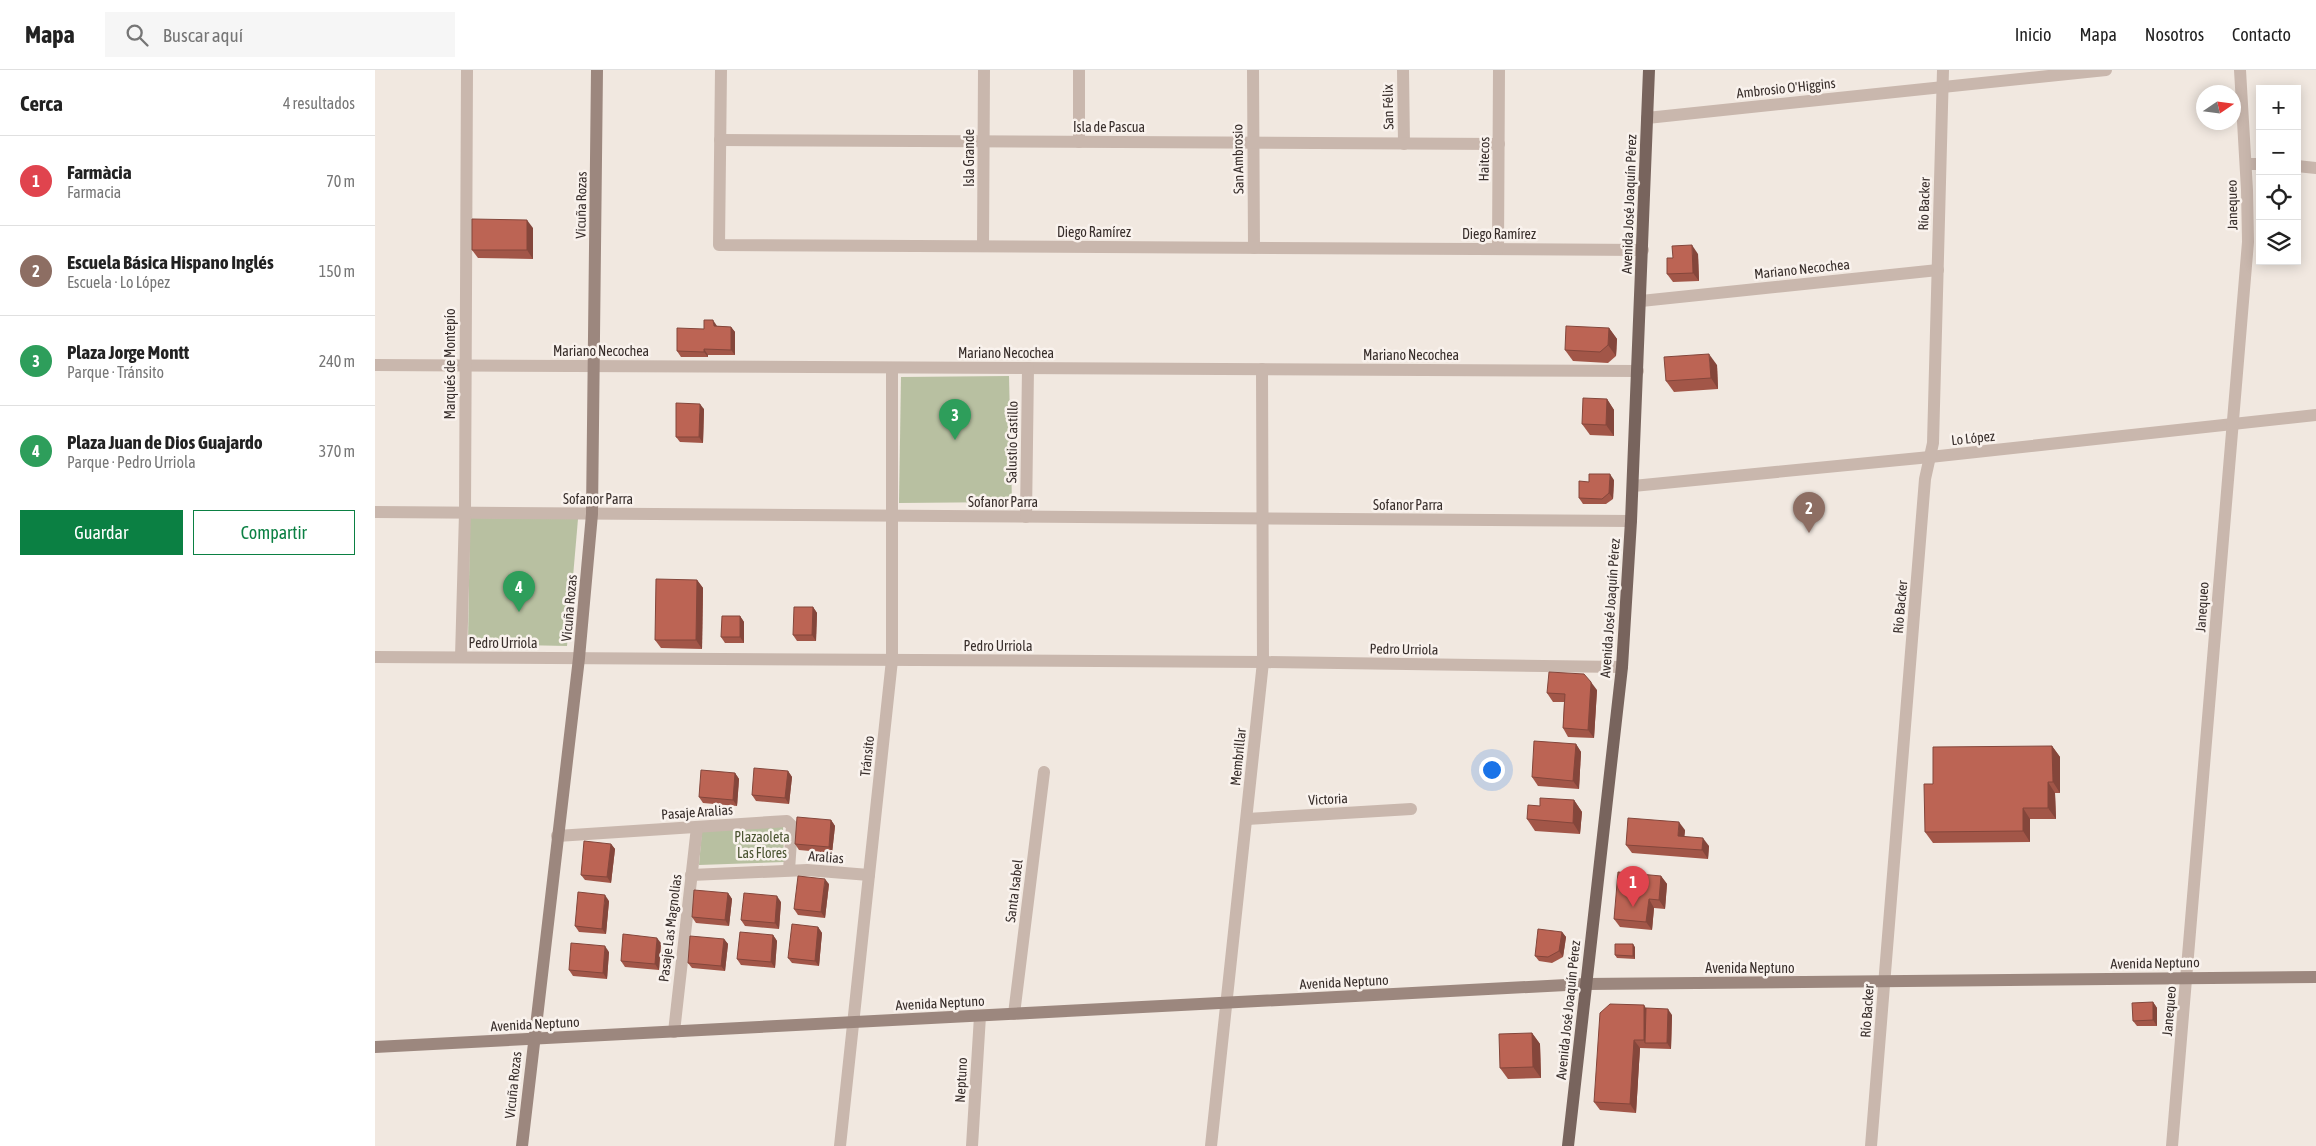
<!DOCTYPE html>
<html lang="es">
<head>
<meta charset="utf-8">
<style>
  body { margin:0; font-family:"Asap Condensed",sans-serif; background:#f6f6f6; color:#222 }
  .controls { position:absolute; right:15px; top:15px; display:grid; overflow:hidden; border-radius:0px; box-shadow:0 2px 12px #0003 }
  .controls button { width:45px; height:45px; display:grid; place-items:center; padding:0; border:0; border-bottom:1px solid #e0e0e0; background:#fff; color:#222; font:25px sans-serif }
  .compass { position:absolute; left:1821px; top:15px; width:45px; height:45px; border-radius:50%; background:#fff; box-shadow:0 2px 12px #0003; rotate:77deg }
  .you { position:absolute; left:1116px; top:699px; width:18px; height:18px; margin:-12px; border:4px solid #fff; border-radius:50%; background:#1a73e8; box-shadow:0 0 0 8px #1a73e833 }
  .badge { display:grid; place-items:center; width:32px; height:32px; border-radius:50%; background:#0b8043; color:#fff; font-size:16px; font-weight:700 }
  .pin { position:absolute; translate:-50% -41px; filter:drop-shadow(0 1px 2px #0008) }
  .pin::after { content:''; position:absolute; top:26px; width:18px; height:15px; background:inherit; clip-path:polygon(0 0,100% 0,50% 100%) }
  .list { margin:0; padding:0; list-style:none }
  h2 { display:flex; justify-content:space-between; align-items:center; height:65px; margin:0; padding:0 20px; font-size:21px }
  h2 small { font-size:16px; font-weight:400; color:#767676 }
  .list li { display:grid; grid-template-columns:32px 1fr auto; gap:15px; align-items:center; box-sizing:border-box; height:90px; padding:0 20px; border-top:1px solid #e0e0e0 }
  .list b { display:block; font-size:19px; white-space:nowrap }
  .list p { margin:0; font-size:16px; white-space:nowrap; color:#767676 }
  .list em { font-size:16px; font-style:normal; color:#767676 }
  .actions { display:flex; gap:10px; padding:15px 20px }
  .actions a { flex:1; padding:11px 0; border:1px solid #0b8043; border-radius:0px; text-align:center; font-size:18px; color:#0b8043 }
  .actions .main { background:#0b8043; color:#fff }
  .icon { flex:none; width:28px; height:28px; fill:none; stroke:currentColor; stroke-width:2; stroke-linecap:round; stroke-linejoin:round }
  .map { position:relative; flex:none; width:1941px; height:1076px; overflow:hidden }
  header { display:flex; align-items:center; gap:30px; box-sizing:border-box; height:70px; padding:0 25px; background:#fff; border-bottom:1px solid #e0e0e0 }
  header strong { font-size:24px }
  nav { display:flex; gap:28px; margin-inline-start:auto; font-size:18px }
  .search { width:350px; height:45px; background:#f6f6f6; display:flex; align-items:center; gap:12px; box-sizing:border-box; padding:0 18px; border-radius:0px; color:#767676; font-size:19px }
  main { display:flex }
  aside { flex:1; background:#fff }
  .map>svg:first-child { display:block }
  .green { fill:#b8c0a1 }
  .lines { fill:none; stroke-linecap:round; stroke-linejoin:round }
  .street { stroke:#c9b7ad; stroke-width:12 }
  .secondary { stroke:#9c877e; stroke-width:12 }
  .primary { stroke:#78645d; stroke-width:12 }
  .wall { fill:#a25648 }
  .shaded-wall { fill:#84463b }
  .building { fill:#bc6454; stroke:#84463b }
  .labels { text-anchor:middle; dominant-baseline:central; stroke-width:5; stroke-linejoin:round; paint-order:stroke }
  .street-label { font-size:14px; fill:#382e2b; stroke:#f9f2ed }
  .park-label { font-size:14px; fill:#4a5431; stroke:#f9f2ed }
</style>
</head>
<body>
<header>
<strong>Mapa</strong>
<div class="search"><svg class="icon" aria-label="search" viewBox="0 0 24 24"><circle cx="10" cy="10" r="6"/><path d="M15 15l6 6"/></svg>Buscar aquí</div>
<nav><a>Inicio</a><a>Mapa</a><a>Nosotros</a><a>Contacto</a></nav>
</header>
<main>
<aside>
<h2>Cerca<small>4 resultados</small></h2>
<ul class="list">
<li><span class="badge" style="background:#e0444e">1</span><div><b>Farmàcia</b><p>Farmacia</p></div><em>70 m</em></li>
<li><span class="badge" style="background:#8d6e63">2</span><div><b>Escuela Básica Hispano Inglés</b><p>Escuela · Lo López</p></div><em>150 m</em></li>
<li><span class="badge" style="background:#2e9e5b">3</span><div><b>Plaza Jorge Montt</b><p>Parque · Tránsito</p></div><em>240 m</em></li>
<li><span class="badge" style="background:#2e9e5b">4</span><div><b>Plaza Juan de Dios Guajardo</b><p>Parque · Pedro Urriola</p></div><em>370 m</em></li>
</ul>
<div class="actions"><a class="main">Guardar</a><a>Compartir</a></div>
</aside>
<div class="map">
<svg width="1941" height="1076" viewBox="0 0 1941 1076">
  <rect width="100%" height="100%" fill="#f1e8e0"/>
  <g class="green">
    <polygon points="634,306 637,432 524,433 526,307"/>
    <polygon points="95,448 203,449 192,576 93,574"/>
    <polygon points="408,756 409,792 324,795 327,760"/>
  </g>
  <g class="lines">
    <g class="street">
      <polyline points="346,0 344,175 1268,180"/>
      <polyline points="704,0 704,72"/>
      <polyline points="878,0 879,178"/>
      <polyline points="1028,0 1029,74"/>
      <polyline points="1272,48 1731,0"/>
      <polyline points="345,70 1124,74"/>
      <polyline points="1871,94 1885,94"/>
      <polyline points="1922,96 1941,98"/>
      <polyline points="608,176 609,0"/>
      <polyline points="1123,179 1124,0"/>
      <polyline points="1266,231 1563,200"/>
      <polyline points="0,295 1263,301"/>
      <polyline points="1258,416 1555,387 1941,345"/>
      <polyline points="0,442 1256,451"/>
      <polyline points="651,447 653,298"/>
      <polyline points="0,587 888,592 1247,597"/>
      <polyline points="86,587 90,443 92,0"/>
      <polyline points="872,749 1036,739"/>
      <polyline points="182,766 412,751 417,756 414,800"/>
      <polyline points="316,805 432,800 494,805"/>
      <polyline points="639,944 669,702"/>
      <polyline points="299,962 322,757"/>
      <polyline points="465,1076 517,590 517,298"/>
      <polyline points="597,1076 605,946"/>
      <polyline points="836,1076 888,592 887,299"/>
      <polyline points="1496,1076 1550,409 1558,373 1568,0"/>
      <polyline points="1797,1076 1873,172 1872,120 1865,0"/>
    </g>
    <g class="secondary">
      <polyline points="0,977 1210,914 1941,907"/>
      <polyline points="147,1076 204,588 217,444 222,0"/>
    </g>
    <polyline class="primary" points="1193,1076 1247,597 1256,451 1274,0"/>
  </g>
  <g class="wall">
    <polygon points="158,158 158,189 103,188 97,180"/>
    <polygon points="1323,184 1324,211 1298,212 1292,204 1298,188"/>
    <polygon points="342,256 356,257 360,262 360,285 333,285 333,287 306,287 302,281 329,259"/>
    <polygon points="1234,258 1242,269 1241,286 1233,293 1198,291 1190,280"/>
    <polygon points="1342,295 1343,319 1299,322 1291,311"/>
    <polygon points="1232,329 1239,340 1239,366 1215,365 1207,354"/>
    <polygon points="329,339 328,373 305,372 301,367"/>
    <polygon points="1239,410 1238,429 1231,434 1208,434 1204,428 1214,412"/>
    <polygon points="322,510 328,518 327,579 286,578 280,570"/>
    <polygon points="438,537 442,543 441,571 422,571 418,565"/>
    <polygon points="365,546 369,552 369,573 350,573 346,567"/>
    <polygon points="1222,620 1219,668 1193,667 1188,658 1189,632 1178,632 1172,623"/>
    <polygon points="1201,674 1206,682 1204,719 1163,716 1157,707"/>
    <polygon points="1677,676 1685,687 1685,723 1680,723 1681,749 1655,749 1655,772 1558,773 1550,762 1558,714"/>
    <polygon points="413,701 417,707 414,734 381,731 377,725"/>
    <polygon points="360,703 364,709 362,736 328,733 324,727"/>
    <polygon points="1199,730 1207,742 1205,764 1160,761 1152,749 1165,736"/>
    <polygon points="456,750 460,756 457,783 424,780 420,774"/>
    <polygon points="1310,760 1309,766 1334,776 1333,789 1257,783 1251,775"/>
    <polygon points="236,774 240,779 236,813 210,810 206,805"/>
    <polygon points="1286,806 1292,814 1290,839 1279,838 1277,860 1245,857 1239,849"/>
    <polygon points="454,814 450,848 423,845 419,839"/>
    <polygon points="353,823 357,829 354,856 321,853 317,847"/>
    <polygon points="234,831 231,864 204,862 200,856"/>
    <polygon points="406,832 404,859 370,856 366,850"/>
    <polygon points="443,857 447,863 444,896 417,893 413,888"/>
    <polygon points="1187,862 1191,867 1188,887 1177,893 1164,891 1160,886"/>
    <polygon points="398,865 402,871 400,898 366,895 362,889"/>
    <polygon points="349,869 353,874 350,901 317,898 313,893"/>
    <polygon points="286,873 284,900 250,897 246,891"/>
    <polygon points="1260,877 1260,889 1242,888 1240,885"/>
    <polygon points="234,882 232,909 198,906 194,900"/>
    <polygon points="1778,932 1782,938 1782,956 1762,956 1758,951"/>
    <polygon points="1271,938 1297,945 1296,979 1265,978 1261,1043 1225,1040 1219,1032"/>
    <polygon points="1157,963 1165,974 1166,1008 1133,1009 1125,998"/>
  </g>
  <g class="shaded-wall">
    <polygon points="152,150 158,158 158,189 152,180"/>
    <polygon points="1317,175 1323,184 1324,211 1318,203"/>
    <polygon points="338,250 342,256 343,262 339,256"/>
    <polygon points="356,257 360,262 360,285 356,280"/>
    <polygon points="1234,258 1242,269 1241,286 1233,275"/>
    <polygon points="329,279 333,285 333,287 329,282"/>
    <polygon points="1334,284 1342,295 1343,319 1336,308"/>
    <polygon points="1232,329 1239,340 1239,366 1231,355"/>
    <polygon points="325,334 329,339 328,373 324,367"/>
    <polygon points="1235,404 1239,410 1238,429 1234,423"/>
    <polygon points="322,510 328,518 327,579 321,570"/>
    <polygon points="438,537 442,543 441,571 437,565"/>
    <polygon points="365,546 369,552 369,573 365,567"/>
    <polygon points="1216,612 1222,620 1219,668 1213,660"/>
    <polygon points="1201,674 1206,682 1204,719 1198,711"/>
    <polygon points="1677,676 1685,687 1685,723 1678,712"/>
    <polygon points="413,701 417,707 414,734 410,728"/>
    <polygon points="360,703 364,709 362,736 358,730"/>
    <polygon points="1673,712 1680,723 1681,749 1673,738"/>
    <polygon points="1199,730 1207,742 1205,764 1198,753"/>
    <polygon points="1648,738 1655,749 1655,772 1648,761"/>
    <polygon points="456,750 460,756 457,783 454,777"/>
    <polygon points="1304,752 1310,760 1309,774 1303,766"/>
    <polygon points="1328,768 1334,776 1333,789 1327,780"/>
    <polygon points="236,774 240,779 236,813 232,807"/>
    <polygon points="1286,806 1292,814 1290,839 1284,830"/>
    <polygon points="450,809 454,814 450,848 446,842"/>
    <polygon points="353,823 357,829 354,856 350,850"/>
    <polygon points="230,825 234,831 231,864 227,859"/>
    <polygon points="402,826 406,832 404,859 400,853"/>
    <polygon points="1274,829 1279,838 1277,860 1271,852"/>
    <polygon points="443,857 447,863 444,896 440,891"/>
    <polygon points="1187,862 1191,867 1188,887 1184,881"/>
    <polygon points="398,865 402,871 400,898 396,892"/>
    <polygon points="282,868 286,873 284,900 280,894"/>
    <polygon points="349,869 353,874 350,901 346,896"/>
    <polygon points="1258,874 1260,877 1260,889 1258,886"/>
    <polygon points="230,876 234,882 232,909 228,903"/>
    <polygon points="1778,932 1782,938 1782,956 1778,950"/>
    <polygon points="1269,935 1275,944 1270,973 1269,970"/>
    <polygon points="1293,939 1297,945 1296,979 1292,973"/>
    <polygon points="1157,963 1165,974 1166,1008 1158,997"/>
    <polygon points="1259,970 1265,978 1261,1043 1255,1034"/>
  </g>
  <g class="building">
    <polygon points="97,149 152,150 152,180 97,180"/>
    <polygon points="1317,175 1318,203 1292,204 1292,188 1298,188 1297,176"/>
    <polygon points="329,250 338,250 339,256 356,257 356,280 329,279 329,282 302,281 302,258 329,259"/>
    <polygon points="1191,256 1234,258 1233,275 1225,282 1190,280"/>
    <polygon points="1334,284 1336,308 1291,311 1289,287"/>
    <polygon points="1208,328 1232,329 1231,355 1207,354"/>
    <polygon points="301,333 325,334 324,367 301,367"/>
    <polygon points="1214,404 1235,404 1234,423 1227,429 1204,428 1204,411 1214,412"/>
    <polygon points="281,509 322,510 321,570 280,570"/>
    <polygon points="419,537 438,537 437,565 418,565"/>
    <polygon points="347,546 365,546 365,567 346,567"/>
    <polygon points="1174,602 1209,604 1216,612 1213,660 1188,658 1190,624 1172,623"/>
    <polygon points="1159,671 1201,674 1198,711 1157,707"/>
    <polygon points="1677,676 1678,712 1673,712 1673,738 1648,738 1648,761 1550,762 1549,714 1558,714 1558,677"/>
    <polygon points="379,698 413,701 410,728 377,725"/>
    <polygon points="326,700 360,703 358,730 324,727"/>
    <polygon points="1165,728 1199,730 1198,753 1152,749 1153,735 1165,736"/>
    <polygon points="422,747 456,750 454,777 420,774"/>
    <polygon points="1253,748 1304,752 1303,766 1328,768 1327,780 1251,775"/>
    <polygon points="209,771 236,774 232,807 206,805"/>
    <polygon points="1243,802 1286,806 1284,830 1274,829 1271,852 1239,849"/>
    <polygon points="423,806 450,809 446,842 419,839"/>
    <polygon points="319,820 353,823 350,850 317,847"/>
    <polygon points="203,822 230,825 227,859 200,856"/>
    <polygon points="369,823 402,826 400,853 366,850"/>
    <polygon points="417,854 443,857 440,891 413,888"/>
    <polygon points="1163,859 1187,862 1184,881 1173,887 1160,886"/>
    <polygon points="365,862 398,865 396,892 362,889"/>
    <polygon points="248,864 282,868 280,894 246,891"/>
    <polygon points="315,866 349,869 346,896 313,893"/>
    <polygon points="196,873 230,876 228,903 194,900"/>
    <polygon points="1240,874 1258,874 1258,886 1240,885"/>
    <polygon points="1778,932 1778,950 1758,951 1757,933"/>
    <polygon points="1235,934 1269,935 1269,970 1259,970 1255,1034 1219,1032 1225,943"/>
    <polygon points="1271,938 1293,939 1292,973 1270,973"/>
    <polygon points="1157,963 1158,997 1125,998 1124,964"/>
  </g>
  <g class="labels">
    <g class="street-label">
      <text transform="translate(1411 18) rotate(-6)">Ambrosio O'Higgins</text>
      <text transform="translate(1013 37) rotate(-91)">San Félix</text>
      <text x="734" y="57">Isla de Pascua</text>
      <text transform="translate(594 88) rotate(-90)">Isla Grande</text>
      <text transform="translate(863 89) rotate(-91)">San Ambrosio</text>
      <text transform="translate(1109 89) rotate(-89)">Haitecos</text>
      <text transform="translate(1254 134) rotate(-88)">Avenida José Joaquín Pérez</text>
      <text transform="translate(1549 134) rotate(-88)">Río Backer</text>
      <text transform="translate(206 135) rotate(-89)">Vicuña Rozas</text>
      <text transform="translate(1857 135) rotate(-91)">Janequeo</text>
      <text x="719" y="162">Diego Ramírez</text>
      <text x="1124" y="164">Diego Ramírez</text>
      <text transform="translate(1427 199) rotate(-6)">Mariano Necochea</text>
      <text x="226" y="281">Mariano Necochea</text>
      <text x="631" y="283">Mariano Necochea</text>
      <text x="1036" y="285">Mariano Necochea</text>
      <text transform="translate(75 294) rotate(-90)">Marqués de Montepío</text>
      <text transform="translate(1598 368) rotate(-6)">Lo López</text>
      <text transform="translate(637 372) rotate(-89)">Salustio Castillo</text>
      <text x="223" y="429">Sofanor Parra</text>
      <text x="628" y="432">Sofanor Parra</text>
      <text x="1033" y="435">Sofanor Parra</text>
      <text transform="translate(1525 537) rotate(-85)">Río Backer</text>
      <text transform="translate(1827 537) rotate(-86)">Janequeo</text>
      <text transform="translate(194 538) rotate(-85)">Vicuña Rozas</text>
      <text transform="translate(1235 538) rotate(-86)">Avenida José Joaquín Pérez</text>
      <text x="128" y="573">Pedro Urriola</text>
      <text x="623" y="576">Pedro Urriola</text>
      <text transform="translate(1029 579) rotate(1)">Pedro Urriola</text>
      <text transform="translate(492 686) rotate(-84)">Tránsito</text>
      <text transform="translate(863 687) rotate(-84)">Membrillar</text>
      <text transform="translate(953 729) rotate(-3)">Victoria</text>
      <text transform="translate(322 742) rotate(-4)">Pasaje Aralias</text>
      <text transform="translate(451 787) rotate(4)">Aralias</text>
      <text transform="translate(639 821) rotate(-83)">Santa Isabel</text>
      <text transform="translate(295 858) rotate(-83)">Pasaje Las Magnolias</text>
      <text transform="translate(1780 893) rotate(-1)">Avenida Neptuno</text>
      <text x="1375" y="898">Avenida Neptuno</text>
      <text transform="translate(969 912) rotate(-3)">Avenida Neptuno</text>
      <text transform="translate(565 933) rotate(-3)">Avenida Neptuno</text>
      <text transform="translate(1193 940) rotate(-84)">Avenida José Joaquín Pérez</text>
      <text transform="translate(1492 941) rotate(-86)">Río Backer</text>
      <text transform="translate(1794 941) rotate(-85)">Janequeo</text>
      <text transform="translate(160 954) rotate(-3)">Avenida Neptuno</text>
      <text transform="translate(586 1010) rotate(-87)">Neptuno</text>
      <text transform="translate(138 1015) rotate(-84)">Vicuña Rozas</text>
    </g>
    <g class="park-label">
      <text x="387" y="767">Plazaoleta<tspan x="387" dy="16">Las Flores</tspan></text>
    </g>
  </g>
</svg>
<div class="controls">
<button>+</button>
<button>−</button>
<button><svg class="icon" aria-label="locate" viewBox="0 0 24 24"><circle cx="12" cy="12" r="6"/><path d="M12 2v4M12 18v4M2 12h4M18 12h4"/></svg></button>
<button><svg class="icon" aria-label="layers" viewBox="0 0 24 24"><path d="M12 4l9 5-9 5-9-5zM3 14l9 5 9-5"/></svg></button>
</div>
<svg class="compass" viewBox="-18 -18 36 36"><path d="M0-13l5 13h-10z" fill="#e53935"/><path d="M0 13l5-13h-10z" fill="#767676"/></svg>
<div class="you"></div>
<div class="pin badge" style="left:1258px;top:837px;background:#e0444e">1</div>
<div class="pin badge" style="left:1434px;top:463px;background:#8d6e63">2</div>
<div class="pin badge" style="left:580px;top:370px;background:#2e9e5b">3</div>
<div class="pin badge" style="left:144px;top:542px;background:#2e9e5b">4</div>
</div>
</main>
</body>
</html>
